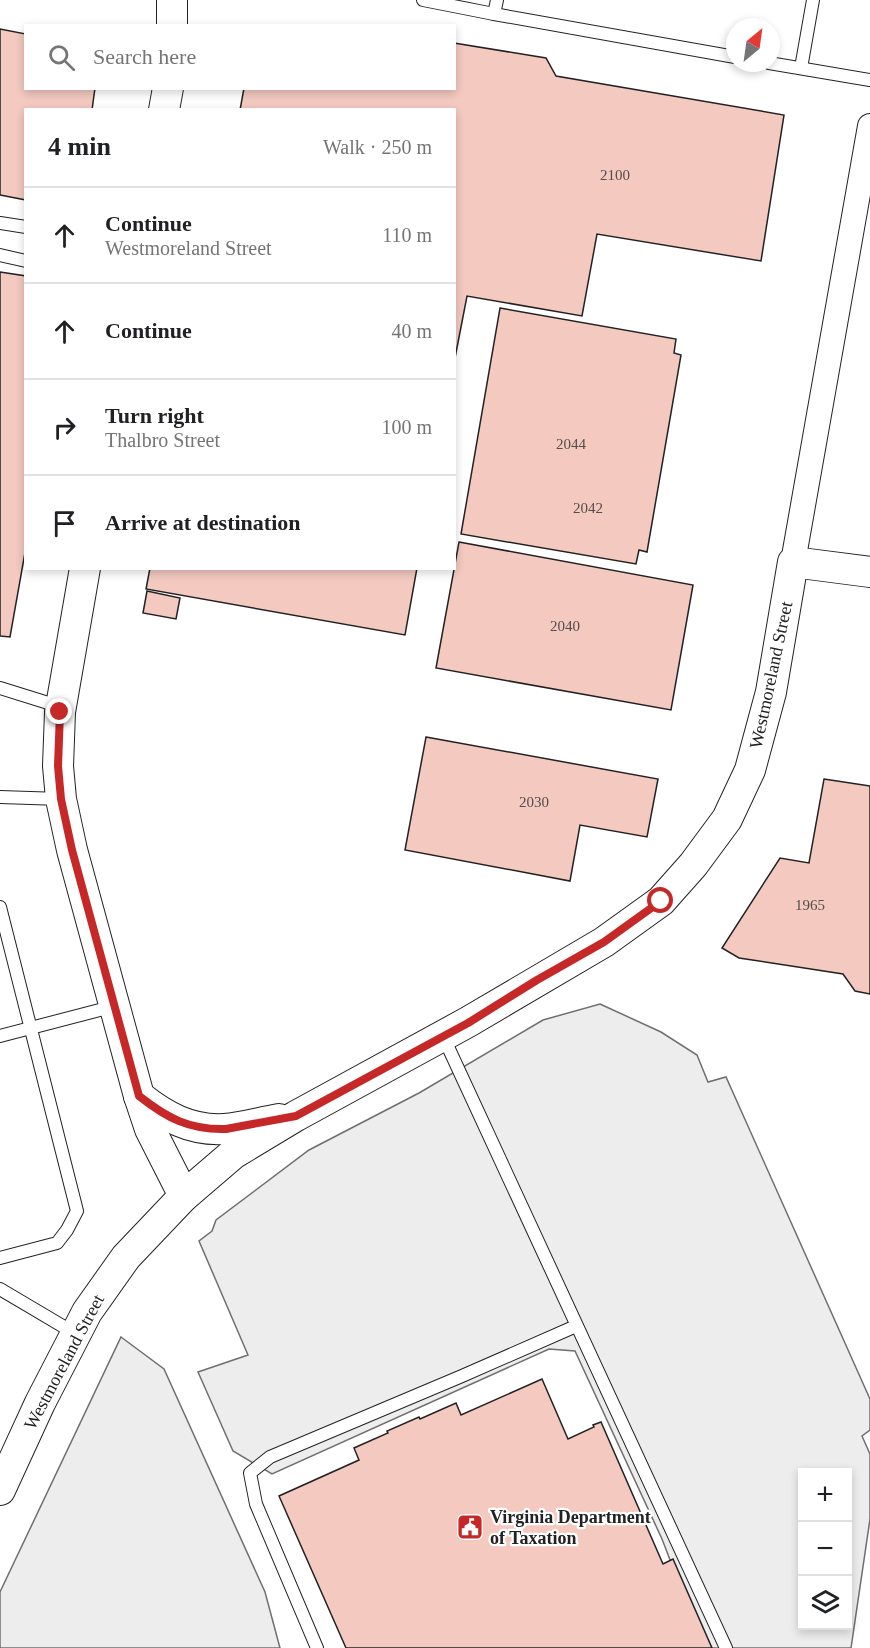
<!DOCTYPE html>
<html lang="en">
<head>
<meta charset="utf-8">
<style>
  body { margin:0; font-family:Georgia,serif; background:#f6f6f6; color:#202124 }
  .controls { position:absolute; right:18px; bottom:18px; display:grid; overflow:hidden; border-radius:0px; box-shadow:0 3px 9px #0003 }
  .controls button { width:54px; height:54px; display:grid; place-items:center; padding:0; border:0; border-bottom:2px solid #e0e0e0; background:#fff; color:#202124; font:30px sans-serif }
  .compass { position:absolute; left:726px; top:18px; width:54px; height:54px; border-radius:50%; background:#fff; box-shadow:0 3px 9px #0003; rotate:29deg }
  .stop { position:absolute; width:18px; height:18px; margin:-14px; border:4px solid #c62828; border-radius:50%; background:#fff }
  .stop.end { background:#c62828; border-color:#fff; box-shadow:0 2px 6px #0008 }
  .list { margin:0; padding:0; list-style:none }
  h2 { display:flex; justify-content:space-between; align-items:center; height:78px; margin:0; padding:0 24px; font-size:26px }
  h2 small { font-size:20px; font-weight:400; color:#757577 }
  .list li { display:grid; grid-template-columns:39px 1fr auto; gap:18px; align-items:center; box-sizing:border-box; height:96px; padding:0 24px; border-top:2px solid #e0e0e0 }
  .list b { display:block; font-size:22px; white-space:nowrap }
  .list p { margin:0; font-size:20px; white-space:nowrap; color:#757577 }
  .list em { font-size:20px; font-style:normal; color:#757577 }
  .icon { flex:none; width:33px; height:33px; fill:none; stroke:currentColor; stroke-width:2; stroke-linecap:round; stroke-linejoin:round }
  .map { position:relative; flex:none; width:870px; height:1648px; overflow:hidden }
  .search { position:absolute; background:#fff; box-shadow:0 3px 9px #0003; left:24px; top:24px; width:432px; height:66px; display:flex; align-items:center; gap:15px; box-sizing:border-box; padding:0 21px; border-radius:0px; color:#757577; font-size:22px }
  .panel { position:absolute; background:#fff; box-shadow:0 3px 9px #0003; left:24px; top:108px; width:432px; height:462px; border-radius:0px }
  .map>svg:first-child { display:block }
  .parking { fill:#ededed; stroke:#6f6f6f; stroke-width:1.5; fill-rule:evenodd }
  .building { fill:#f3c9c0; stroke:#222; stroke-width:1.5 }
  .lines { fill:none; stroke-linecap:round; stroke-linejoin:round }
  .service-casing { stroke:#222; stroke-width:14 }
  .minor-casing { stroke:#222; stroke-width:26 }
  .tertiary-casing { stroke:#222; stroke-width:32 }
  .service { stroke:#fff; stroke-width:12 }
  .minor { stroke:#fff; stroke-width:24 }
  .tertiary { stroke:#fff; stroke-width:30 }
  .route { stroke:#c62828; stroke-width:8 }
  .labels { text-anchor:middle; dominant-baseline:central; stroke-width:4.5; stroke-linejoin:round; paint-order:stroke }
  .number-label { font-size:15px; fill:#564c4a }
  .street-label { font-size:18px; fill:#222; stroke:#fff }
  .poi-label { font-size:18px; font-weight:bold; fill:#222; stroke:#fff; text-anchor:start }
</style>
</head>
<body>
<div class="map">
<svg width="870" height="1648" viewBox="0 0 870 1648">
  <rect width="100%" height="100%" fill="#fff"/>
  <g class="parking">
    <path d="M600,1004L661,1032L697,1055L708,1082L726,1077L870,1399V1430L862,1436L870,1454V1519L851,1648H704L662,1539L575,1351L549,1349L272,1474L233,1451L198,1372L248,1355L199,1241L212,1231L216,1220L309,1150L419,1093L543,1020ZM802,1472H848V1626H802Z"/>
    <polygon points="121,1337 164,1369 265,1592 280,1648 0,1648 0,1592"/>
  </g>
  <g class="building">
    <polygon points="0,29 26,34 26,88 95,88 92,110 26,110 26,200 0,195"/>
    <polygon points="454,43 546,58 556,76 784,115 761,261 597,234 582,316 467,296 454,363 454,110 240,110 244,88 454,88"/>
    <polygon points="0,272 26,276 26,547 10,637 0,636"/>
    <polygon points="500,308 676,339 674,353 681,355 647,552 639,550 636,564 461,534"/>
    <polygon points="459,542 693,585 671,710 436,668"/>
    <polygon points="150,568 417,568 405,635 146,589"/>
    <polygon points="147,591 180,598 176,619 143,613"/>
    <polygon points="426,737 658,779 647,837 580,825 570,881 405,850"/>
    <polygon points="824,779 870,786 870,994 855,991 843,974 739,958 722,948 780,858 809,863"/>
    <polygon points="542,1379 568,1439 594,1427 593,1425 601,1422 663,1564 673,1559 712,1648 346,1648 279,1496 359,1460 354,1448 388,1433 387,1431 419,1417 420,1419 456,1403 461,1415"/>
  </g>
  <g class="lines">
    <defs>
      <g id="service">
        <polyline points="423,0 494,14 497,0"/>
        <polyline points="494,14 735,57"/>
        <polyline points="769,63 870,80"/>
        <polyline points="801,68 813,0"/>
        <polyline points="0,223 26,227"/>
        <polyline points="0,255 26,261"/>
        <polyline points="0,688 61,707"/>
        <polyline points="0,797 61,799"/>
        <polyline points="0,907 77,1211 67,1230 57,1243 0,1258"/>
        <polyline points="0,1036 115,1006"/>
        <polyline points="443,1036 726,1648"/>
        <polyline points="0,1289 76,1334"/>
        <polyline points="317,1648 256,1504 250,1473 270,1457 462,1376 576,1326"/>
      </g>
      <polyline id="minor" points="793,562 870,126"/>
      <g id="tertiary">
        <polyline points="172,0 172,26"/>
        <polyline points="164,110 168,88"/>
        <polyline points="85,568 60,712 58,766 61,799 72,850 139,1096 150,1129 184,1196"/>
        <path d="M139,1096C164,1116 190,1131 224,1129C242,1128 261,1122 279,1119"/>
        <polyline points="0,1490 40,1403 87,1312 126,1257 184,1196 233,1154 296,1116 468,1022 604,942 661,901 693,865 727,819 750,770 771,692 793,562 870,572"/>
      </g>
    </defs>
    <use href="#service" class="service-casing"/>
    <use href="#minor" class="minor-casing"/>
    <use href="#tertiary" class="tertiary-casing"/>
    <use href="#service" class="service"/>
    <use href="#minor" class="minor"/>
    <use href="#tertiary" class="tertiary"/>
  </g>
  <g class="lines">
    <path class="route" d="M60,712L58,766L61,799L72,850L139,1096C167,1118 189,1130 226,1129L296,1116L468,1023L537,980L604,942L661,901"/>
  </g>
  <defs>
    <symbol id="civic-square" viewBox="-11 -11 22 22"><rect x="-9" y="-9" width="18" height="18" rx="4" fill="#c62828" stroke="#fff"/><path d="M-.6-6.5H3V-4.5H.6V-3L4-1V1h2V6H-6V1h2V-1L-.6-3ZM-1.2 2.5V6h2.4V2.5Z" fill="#fff"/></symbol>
  </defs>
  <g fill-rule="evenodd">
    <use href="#civic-square" x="455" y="1512" width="30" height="30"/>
  </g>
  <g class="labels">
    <g class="number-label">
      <text x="615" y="175">2100</text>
      <text x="571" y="444">2044</text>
      <text x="588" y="508">2042</text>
      <text x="565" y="626">2040</text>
      <text x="534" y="802">2030</text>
      <text x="810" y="905">1965</text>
    </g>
    <g class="street-label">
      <text transform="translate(771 675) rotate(-78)">Westmoreland Street</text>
      <text transform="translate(64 1362) rotate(-62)">Westmoreland Street</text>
    </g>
    <g class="poi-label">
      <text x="490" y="1517">Virginia Department<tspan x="490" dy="21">of Taxation</tspan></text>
    </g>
  </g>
</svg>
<div class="controls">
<button>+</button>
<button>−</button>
<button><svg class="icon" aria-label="layers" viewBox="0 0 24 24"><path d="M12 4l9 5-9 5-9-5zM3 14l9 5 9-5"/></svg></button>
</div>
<svg class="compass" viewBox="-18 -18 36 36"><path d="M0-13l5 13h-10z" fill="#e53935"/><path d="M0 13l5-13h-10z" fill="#757577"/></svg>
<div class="stop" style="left:661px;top:901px"></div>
<div class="stop end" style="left:60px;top:712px"></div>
<div class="search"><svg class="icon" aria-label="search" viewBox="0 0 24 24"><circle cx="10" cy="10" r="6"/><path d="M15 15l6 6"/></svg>Search here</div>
<section class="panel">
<h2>4 min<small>Walk · 250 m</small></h2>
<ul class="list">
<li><svg class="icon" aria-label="ahead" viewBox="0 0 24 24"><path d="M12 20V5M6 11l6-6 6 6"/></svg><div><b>Continue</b><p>Westmoreland Street</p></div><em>110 m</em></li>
<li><svg class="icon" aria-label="ahead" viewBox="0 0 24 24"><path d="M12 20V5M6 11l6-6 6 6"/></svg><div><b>Continue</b></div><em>40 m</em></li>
<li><svg class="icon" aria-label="right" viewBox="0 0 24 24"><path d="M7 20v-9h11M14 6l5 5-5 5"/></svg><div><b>Turn right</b><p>Thalbro Street</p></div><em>100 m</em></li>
<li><svg class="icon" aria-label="arrive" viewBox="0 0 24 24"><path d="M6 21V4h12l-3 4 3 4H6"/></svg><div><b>Arrive at destination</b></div></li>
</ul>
</section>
</div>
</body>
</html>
